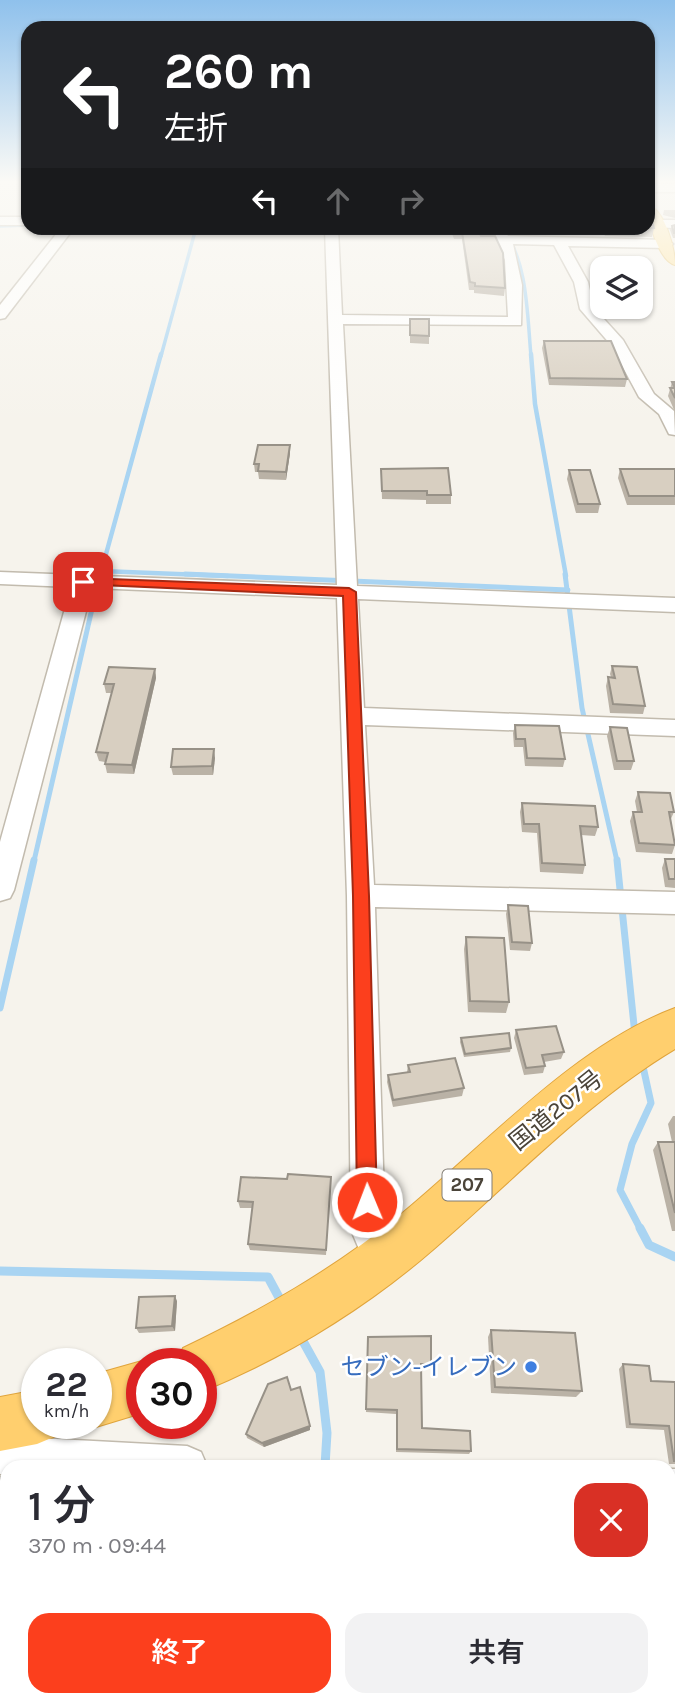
<!DOCTYPE html>
<html lang="ja">
<head>
<meta charset="utf-8">
<style>
	body { margin:0; font-family:Karla,"Noto Sans JP",sans-serif; background:#f2f2f3; color:#2b2b33; height:100vh; display:flex; flex-direction:column; font-size:26px; white-space:nowrap }
	* { box-sizing:border-box; margin:0 }
	p { font-size:23px; color:#7c7c81 }
	.icon { flex:none; width:38px; height:38px; fill:none; stroke:currentColor; stroke-width:2; stroke-linecap:round; stroke-linejoin:round }
	.map { position:relative; flex:1; overflow:hidden }
	.panel { position:absolute; left:0px; top:1460px; width:676px; height:247px; display:flex; flex-direction:column; background:#fff; border-radius:21px 21px 0 0; box-shadow:0 2px 5px #0004 }
	.panel>* { flex:none }
	.guide { position:absolute; left:21px; top:21px; width:634px; height:214px; border-radius:21px; box-shadow:0 2px 5px #0004; background:#202124; color:#fff; overflow:hidden }
	.buttons { position:absolute; left:590px; top:256px; display:grid; gap:14px }
	.buttons a { display:grid; place-items:center; width:63px; height:63px; border-radius:14px; background:#fff; box-shadow:0 2px 5px #0004; font-size:35px }
	.speed { position:absolute; left:21px; top:1348px; display:flex; gap:14px; font-size:35px; font-weight:700; text-align:center }
	.speed>* { display:grid; place-content:center; width:91px; height:91px; border-radius:50%; background:#fff; box-shadow:0 2px 5px #0004; line-height:1 }
	.speed small { font-size:18px; font-weight:400 }
	.speed .limit { border:10px solid #d22; background:#fff; color:#111 }
	.pin { position:absolute; display:grid; place-items:center; width:60px; height:60px; color:#fff; margin:-30px; border-radius:14px; box-shadow:0 4px 10px #0006 }
	.me { position:absolute; width:77px; margin:-38px; rotate:359deg; stroke-linejoin:round; filter:drop-shadow(0 0 5px #0008) }
	.turn { display:flex; align-items:center; gap:24px; height:147px; padding:0 28px; font-size:32px }
	.turn .icon { width:91px; height:91px; stroke-width:2.5 }
	.turn b { display:block; font-size:49px; line-height:60px }
	.lanes { display:flex; align-items:center; height:66px; padding:0 28px; background:#0003; justify-content:center; gap:35px; direction:ltr }
	.lanes .off { opacity:.35 }
	.round { display:grid; place-items:center; flex:none; width:74px; height:74px; border-radius:21px; background:#f2f2f3 }
	.overview { display:flex; align-items:center; justify-content:space-between; height:119px; padding:0 28px }
	h1 { font-size:42px; font-weight:600; line-height:52px }
	.action { display:flex; gap:14px; margin-top:auto; padding:14px 28px }
	.action a { flex:1; height:80px; border-radius:21px; background:#fc3f1d; color:#fff; font-size:28px; font-weight:600; line-height:80px; text-align:center }
	.action a+a { background:#f2f2f3; color:#2b2b33 }
	.map>svg:first-child { display:block }
	.lines { fill:none; stroke-linecap:round; stroke-linejoin:round }
	.stream-far4 { stroke:#a9d4f2; stroke-width:3.5 }
	.stream-far3 { stroke:#a9d4f2; stroke-width:4.5 }
	.stream-far2 { stroke:#a9d4f2; stroke-width:5 }
	.stream-far1 { stroke:#a9d4f2; stroke-width:7 }
	.stream { stroke:#a9d4f2; stroke-width:9 }
	.minor-casing { stroke:#c2bbae; stroke-width:3 }
	.major-casing { stroke:#e6c16a; stroke-width:2 }
	.highway-casing { stroke:#e0a43c; stroke-width:2 }
	.minor { fill:#fff; fill-rule:evenodd }
	.major { fill:#ffe39c; fill-rule:evenodd }
	.highway { fill:#ffcf6e; fill-rule:evenodd }
	.wall { fill:#bab2a6 }
	.shaded-wall { fill:#979187 }
	.building { fill:#d8cfc1; stroke:#979187; stroke-width:2 }
	.route { fill:#fc3f1d; stroke:#a42913; stroke-width:2 }
	.shop-dot { fill:#3f7fe0; stroke:#fff; stroke-width:2.5 }
	.labels { text-anchor:middle; dominant-baseline:central; stroke-width:5; stroke-linejoin:round; paint-order:stroke }
	.shield { fill:#fff; stroke:#817c74; stroke-width:2 }
	.shield-label { font-size:19px; font-weight:bold; fill:#4b4439 }
	.near-street-label { font-size:24px; fill:#4b4439; stroke:#fff }
	.near-shop-label { font-size:24px; fill:#366cbe; stroke:#fff; text-anchor:end }
</style>
</head>
<body>
<div class="map">
<svg width="675" height="1706" viewBox="0 0 675 1706">
	<rect width="100%" height="100%" fill="#f6f3ec"/>
	<g class="lines">
		<g class="stream-far4">
			<polyline points="0,226 28,225"/>
			<path d="M 503,228 C 528,264 527,313 531,356"/>
			<polyline points="161,356 196,228"/>
		</g>
		<g class="stream-far3">
			<polyline points="531,354 535,404 566,576"/>
			<polyline points="101,571 228,576"/>
			<polyline points="100,576 161,354"/>
		</g>
		<g class="stream-far2">
			<polyline points="185,574 568,590"/>
			<polyline points="565,574 582,708 617,861"/>
			<polyline points="34,861 100,574"/>
		</g>
		<g class="stream-far1">
			<polyline points="617,860 635,1035"/>
			<polyline points="0,1008 34,860"/>
			<polyline points="641,1230 620,1190 632,1144 651,1103 642,1062"/>
		</g>
		<g class="stream">
			<polyline points="640,1228 649,1245 675,1257"/>
			<polyline points="0,1271 268,1277 282,1303"/>
			<polyline points="299,1334 320,1372 327,1433 325,1466"/>
			<polyline points="310,1706 311,1699"/>
		</g>
		<g class="minor-casing">
			<g id="minor">
				<rect x="648" y="184" width="27" height="8"/>
				<rect x="0" y="217" width="28" height="8"/>
				<polygon points="655,220 675,220 675,228 650,227 650,221"/>
				<polygon points="61,228 74,228 5,318 0,319 0,305"/>
				<polygon points="325,228 338,228 342,315 508,317 505,260 490,228 502,228 508,236 666,240 673,244 666,248 568,246 588,282 594,308 623,340 654,394 674,411 675,435 669,434 659,414 639,397 611,345 580,309 574,282 554,245 513,244 522,285 521,325 343,324 357,586 675,598 675,612 358,599 364,708 675,720 675,736 365,725 374,885 675,892 675,914 375,907 385,1230 398,1261 393,1273 381,1278 369,1273 351,1230 347,896 337,598 92,588 14,890 10,898 0,901 0,842 71,587 0,584 0,572 337,585"/>
				<polygon points="0,1436 187,1446 201,1452 207,1466 7,1466 7,1475 0,1474"/>
				<rect x="668" y="1469" width="7" height="40"/>
				<polygon points="140,1699 184,1699 183,1706 139,1706"/>
				<rect x="327" y="1699" width="44" height="7"/>
			</g>
		</g>
		<g class="major-casing">
			<path id="major" d="M 648,205 C 665,210 675,249 675,265 C 659,261 647,220 648,205 Z"/>
		</g>
		<g class="highway-casing">
			<g id="highway">
				<path d="M 675,1008 L 675,1049 C 585,1103 514,1180 435,1248 C 366,1308 286,1357 201,1392 L 201,1363 L 176,1363 L 183,1348 C 260,1311 333,1270 400,1215 C 482,1148 575,1045 675,1008 Z"/>
				<polygon points="142,1361 148,1363 142,1363 142,1413 96,1427 85,1423 96,1423 96,1374"/>
				<polygon points="37,1390 37,1423 61,1423 56,1436 37,1444 0,1451 0,1397"/>
			</g>
		</g>
		<use href="#minor" class="minor"/>
		<use href="#major" class="major"/>
		<use href="#highway" class="highway"/>
	</g>
	<g class="wall">
		<polygon points="664,210 675,210 675,218 663,215"/>
		<polygon points="675,225 675,238 673,238 670,230 672,226"/>
		<polygon points="450,228 477,228 505,288 504,296 474,293 474,290 469,290 462,239 454,239"/>
		<polygon points="541,228 562,228 561,235 543,234"/>
		<polygon points="601,228 654,228 652,237 605,236"/>
		<polygon points="410,319 429,336 429,344 410,343"/>
		<polygon points="544,341 627,379 625,387 549,385 542,348"/>
		<polygon points="672,382 675,382 675,412 668,396"/>
		<polygon points="290,453 286,480 259,479 258,472 255,472 254,464"/>
		<polygon points="381,469 451,495 451,504 426,504 426,500 382,499"/>
		<polygon points="620,469 675,469 675,505 627,505 618,478"/>
		<polygon points="569,470 600,504 598,513 576,513 567,479"/>
		<polygon points="612,666 645,706 643,714 610,713 606,686 608,677 611,677 610,674"/>
		<polygon points="155,669 156,678 134,774 107,773 105,764 105,762 99,761 96,752 112,693 106,693 104,684"/>
		<polygon points="515,725 565,759 563,767 525,766 523,747 514,747 513,733"/>
		<polygon points="610,727 634,761 631,770 614,770 607,736"/>
		<polygon points="215,758 213,775 173,775 171,767"/>
		<polygon points="638,792 674,812 670,821 675,845 672,854 636,852 630,821 633,812 637,812 635,801"/>
		<polygon points="522,803 598,827 595,836 581,835 585,865 583,874 540,872 537,833 522,832 520,812"/>
		<polygon points="665,859 675,859 675,888 665,887 662,868"/>
		<polygon points="508,905 532,943 530,951 510,950 506,914"/>
		<polygon points="466,937 509,1002 506,1013 468,1012 464,949"/>
		<polygon points="516,1030 564,1052 561,1059 544,1062 545,1066 543,1073 524,1075 514,1038"/>
		<polygon points="461,1038 511,1048 510,1052 464,1057 460,1042"/>
		<polygon points="408,1065 464,1088 462,1096 393,1107 387,1082 388,1075 407,1072"/>
		<polygon points="673,1116 675,1116 675,1231 672,1231 653,1150 658,1142 672,1142 668,1124"/>
		<polygon points="331,1177 326,1255 250,1250 248,1244 252,1208 240,1208 238,1201 287,1179"/>
		<polygon points="177,1301 175,1331 139,1333 136,1328"/>
		<polygon points="491,1330 582,1391 576,1397 491,1393 488,1337"/>
		<polygon points="368,1337 431,1364 430,1368 421,1368 422,1428 471,1451 469,1454 396,1452 396,1414 366,1412"/>
		<polygon points="623,1364 651,1381 675,1382 675,1464 669,1464 664,1430 626,1428 619,1369"/>
		<polygon points="291,1390 310,1430 264,1447 247,1438 246,1434"/>
	</g>
	<g class="shaded-wall">
		<polygon points="290,445 290,453 286,480 286,472"/>
		<polygon points="155,669 156,678 134,774 132,765"/>
		<polygon points="214,749 215,758 213,775 212,766"/>
		<polygon points="175,1296 177,1301 175,1331 172,1326"/>
		<polygon points="310,1426 310,1430 264,1447 262,1443"/>
		<polygon points="116,1699 120,1699 118,1706 115,1706"/>
	</g>
	<g class="building">
		<polygon points="648,206 654,228 641,228 648,228"/>
		<polygon points="675,225 675,233 674,233 672,226"/>
		<polygon points="453,228 477,228 481,236 495,236 503,253 505,288 475,286 475,283 470,282 462,232 454,232"/>
		<polygon points="410,319 429,319 429,336 410,335"/>
		<polygon points="544,341 611,341 627,379 550,378"/>
		<polygon points="672,382 675,382 675,398 670,388 675,388"/>
		<polygon points="258,445 290,445 286,472 258,471 259,464 254,464"/>
		<polygon points="448,468 451,495 427,495 427,491 382,491 381,469"/>
		<polygon points="620,469 675,469 675,496 629,496"/>
		<polygon points="569,470 590,470 600,504 578,504"/>
		<polygon points="612,666 637,667 645,706 613,704 608,677 615,678"/>
		<polygon points="109,667 155,669 132,765 105,764 108,753 96,752 114,684 104,684"/>
		<polygon points="515,725 559,726 565,759 527,758 525,739 516,739"/>
		<polygon points="610,727 627,728 634,761 617,761"/>
		<polygon points="173,749 214,749 212,766 171,767"/>
		<polygon points="638,792 670,793 674,812 669,812 675,845 639,843 633,812 642,812"/>
		<polygon points="522,803 595,806 598,827 580,826 585,865 542,863 539,824 524,824"/>
		<polygon points="665,859 675,859 675,879 669,879"/>
		<polygon points="508,905 528,906 532,943 512,942"/>
		<polygon points="466,937 504,938 509,1002 470,1001"/>
		<polygon points="556,1026 564,1052 542,1055 545,1066 526,1068 516,1030"/>
		<polygon points="509,1033 511,1048 465,1054 461,1038"/>
		<polygon points="455,1058 464,1088 393,1100 388,1075 410,1072 408,1065"/>
		<polygon points="658,1142 675,1142 675,1213"/>
		<polygon points="288,1174 331,1177 326,1250 248,1244 253,1202 238,1201 241,1177 287,1179"/>
		<polygon points="175,1296 172,1326 136,1328 139,1297"/>
		<polygon points="491,1330 575,1333 582,1391 495,1387"/>
		<polygon points="431,1336 431,1364 421,1364 422,1428 470,1431 471,1451 397,1449 397,1410 366,1409 368,1337"/>
		<polygon points="623,1364 649,1366 651,1381 675,1382 675,1461 674,1461 669,1426 630,1424"/>
		<polygon points="287,1377 291,1390 300,1387 310,1426 262,1443 246,1434 268,1384"/>
		<polygon points="0,1477 7,1478 7,1532 5,1532 7,1527 0,1526"/>
		<polygon points="7,1644 7,1699 116,1699 115,1706 0,1706 0,1673"/>
		<polygon points="668,1654 675,1655 675,1695 668,1695"/>
		<polygon points="186,1699 252,1699 251,1706 185,1706"/>
	</g>
	<linearGradient id="sky" x2="0" y2="1"><stop stop-color="#8fc1ec"/><stop offset="0.43" stop-color="#fbfaf6"/><stop offset="1" stop-color="#fbfaf6" stop-opacity="0"/></linearGradient>
	<rect width="675" height="423" fill="url(#sky)"/>
	<polygon class="route" points="83,578 349,588 356,592 369,896 377,1202 374,1210 367,1213 360,1210 357,1202 353,896 343,596 79,584 79,579"/>
	<circle class="shop-dot" cx="531" cy="1367" r="7"/>
	<g class="labels">
		<rect class="shield" x="442.5" y="1169.5" width="49" height="31" rx="5"/>
		<g class="shield-label">
			<text x="467" y="1185">207</text>
		</g>
		<g class="near-street-label">
			<text transform="translate(556 1110) rotate(-39)">国道207号</text>
		</g>
		<g class="near-shop-label">
			<text x="517" y="1367">セブン-イレブン</text>
		</g>
	</g>
</svg>
<div class="buttons">
<a><svg class="icon" aria-label="layers" viewBox="0 0 24 24"><path d="M12 4l9 5-9 5-9-5zM3 14l9 5 9-5"/></svg></a>
</div>
<div class="speed"><div>22<small>km/h</small></div><div class="limit">30</div></div>
<div class="pin" style="left:83px;top:582px;background:#d93025"><svg class="icon" aria-label="arrive" viewBox="0 0 24 24"><path d="M6 21V4h12l-3 4 3 4H6"/></svg></div>
<svg class="me" style="left:367px;top:1202px" viewBox="-20 -20 40 40"><circle r="17" fill="#fc3f1d" stroke="#fff" stroke-width="3"/><path d="M0-11L8 9 0 5-8 9z" fill="#fff"/></svg>
<div class="guide">
<div class="turn"><svg class="icon" aria-label="left" viewBox="0 0 24 24"><path d="M17 20v-9H6M10 6l-5 5 5 5"/></svg><div><b>260 m</b>左折</div></div>
<div class="lanes"><svg class="icon" aria-label="left" viewBox="0 0 24 24"><path d="M17 20v-9H6M10 6l-5 5 5 5"/></svg><svg class="icon off" aria-label="ahead" viewBox="0 0 24 24"><path d="M12 20V5M6 11l6-6 6 6"/></svg><svg class="icon off" aria-label="right" viewBox="0 0 24 24"><path d="M7 20v-9h11M14 6l5 5-5 5"/></svg></div>
</div>
<section class="panel">
<div class="overview"><div><h1>1 分</h1><p>370 m · 09:44</p></div><a class="round" style="background:#d93025;color:#fff"><svg class="icon" aria-label="close" viewBox="0 0 24 24"><path d="M6 6l12 12M18 6L6 18"/></svg></a></div>
<div class="action"><a>終了</a><a>共有</a></div>
</section>
</div>
</body>
</html>
